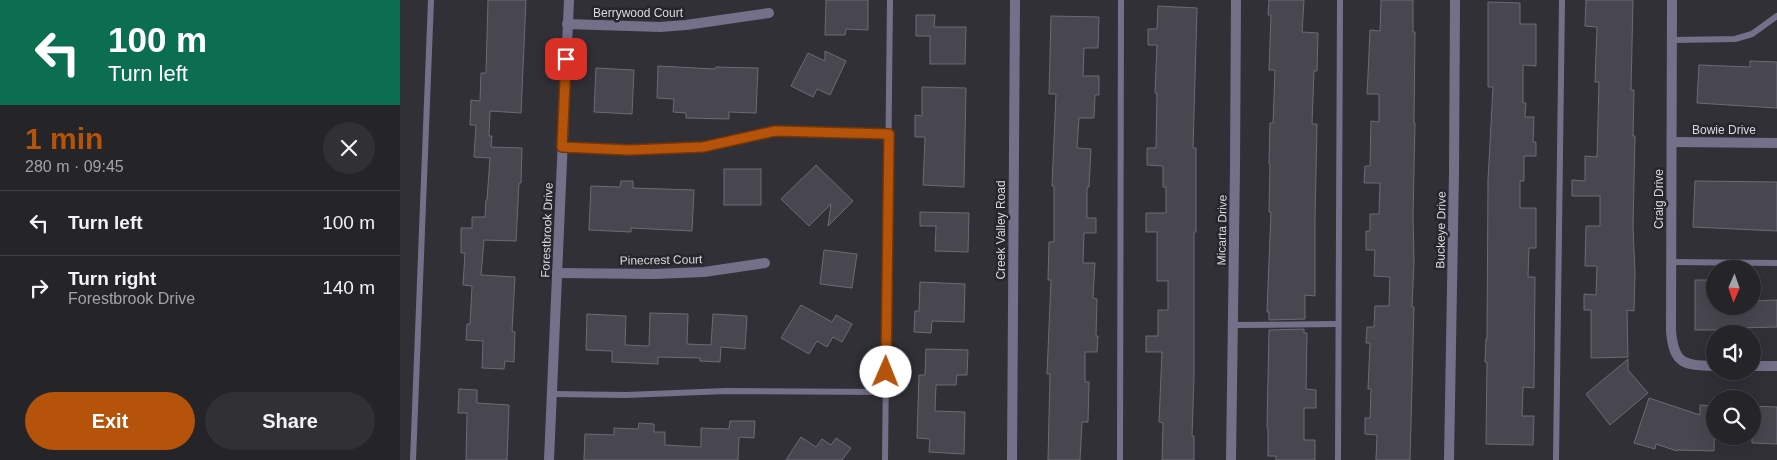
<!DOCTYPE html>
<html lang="en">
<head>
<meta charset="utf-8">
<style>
	body { margin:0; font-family:Arial,sans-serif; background:#313035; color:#f1f3f6; height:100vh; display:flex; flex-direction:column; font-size:19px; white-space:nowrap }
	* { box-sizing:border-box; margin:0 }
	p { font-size:16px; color:#a3a4a8 }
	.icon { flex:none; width:28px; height:28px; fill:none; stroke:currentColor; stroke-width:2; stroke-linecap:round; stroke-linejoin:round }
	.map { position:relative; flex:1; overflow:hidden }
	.sheet { display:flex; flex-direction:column; background:#252429; width:400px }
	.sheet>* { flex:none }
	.hud { background:#0b6e4f; color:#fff; overflow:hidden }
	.needle { width:32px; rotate:182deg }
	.buttons { position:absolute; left:1306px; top:260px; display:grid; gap:10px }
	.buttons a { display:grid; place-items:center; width:55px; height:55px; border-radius:50%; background:#252429; box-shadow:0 5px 20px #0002,0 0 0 1px #424146; font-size:25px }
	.pin { position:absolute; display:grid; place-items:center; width:42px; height:42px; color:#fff; margin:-21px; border-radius:10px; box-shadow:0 2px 8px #0006 }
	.me { position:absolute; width:55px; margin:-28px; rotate:1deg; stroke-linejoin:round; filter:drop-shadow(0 0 4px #0008) }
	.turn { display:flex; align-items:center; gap:18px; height:105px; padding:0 25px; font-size:22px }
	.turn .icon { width:65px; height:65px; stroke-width:2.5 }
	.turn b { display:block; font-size:35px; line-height:42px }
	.round { display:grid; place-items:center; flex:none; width:52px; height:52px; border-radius:26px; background:#313035 }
	.head { display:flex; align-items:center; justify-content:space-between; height:85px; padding:0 25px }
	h1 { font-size:30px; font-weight:700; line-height:38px; color:#b45309 }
	.button { display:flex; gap:10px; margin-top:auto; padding:10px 25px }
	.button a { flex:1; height:58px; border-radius:30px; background:#b45309; color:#fff; font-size:20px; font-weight:700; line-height:58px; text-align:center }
	.button a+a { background:#313035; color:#f1f3f6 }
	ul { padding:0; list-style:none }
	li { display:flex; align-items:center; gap:15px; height:65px; padding:0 25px; border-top:1px solid #424146 }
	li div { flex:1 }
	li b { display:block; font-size:19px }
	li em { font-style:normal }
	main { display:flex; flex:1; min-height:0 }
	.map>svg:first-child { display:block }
	.building { fill:#48464e; stroke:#6c6b74 }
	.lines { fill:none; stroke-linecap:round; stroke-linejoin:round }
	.service { stroke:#75708a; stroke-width:6 }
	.minor { stroke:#75708a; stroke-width:10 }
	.route-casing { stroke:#753606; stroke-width:12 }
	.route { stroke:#b45309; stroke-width:9 }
	.labels { text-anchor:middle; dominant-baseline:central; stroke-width:5; stroke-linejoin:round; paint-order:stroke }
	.street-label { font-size:12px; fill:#dad9de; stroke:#27262d }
</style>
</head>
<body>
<main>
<section class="sheet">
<div class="hud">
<div class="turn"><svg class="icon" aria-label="left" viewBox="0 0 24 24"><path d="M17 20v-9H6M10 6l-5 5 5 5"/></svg><div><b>100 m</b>Turn left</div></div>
</div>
<div class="head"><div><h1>1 min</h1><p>280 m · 09:45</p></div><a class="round"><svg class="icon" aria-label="close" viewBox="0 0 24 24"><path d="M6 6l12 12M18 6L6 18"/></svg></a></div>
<ul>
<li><svg class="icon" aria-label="left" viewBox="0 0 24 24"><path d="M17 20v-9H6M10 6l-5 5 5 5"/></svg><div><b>Turn left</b></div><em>100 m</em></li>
<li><svg class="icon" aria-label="right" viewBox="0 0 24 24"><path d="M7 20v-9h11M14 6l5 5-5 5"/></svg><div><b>Turn right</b><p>Forestbrook Drive</p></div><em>140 m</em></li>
</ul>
<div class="button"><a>Exit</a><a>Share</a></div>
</section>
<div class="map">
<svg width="1377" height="460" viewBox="0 0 1377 460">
	<rect width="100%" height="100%" fill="#313037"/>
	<g class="building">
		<polygon points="88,0 126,0 121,113 90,111 89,136 92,136 91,147 122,148 121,183 119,183 116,241 84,240 81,275 115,277 112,331 115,332 114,362 105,361 104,369 82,368 83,341 66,340 67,324 70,324 72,286 63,285 65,253 61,253 61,228 72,228 72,217 85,217 86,200 87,200 90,158 74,157 76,125 70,125 71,100 80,101 81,73 86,73"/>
		<polygon points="426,0 468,0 468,30 446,29 445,35 425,35"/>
		<polygon points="869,0 904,0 902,32 918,33 917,71 914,71 912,124 917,124 915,220 915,296 905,295 905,319 869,320 869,312 867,312 871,212 869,212 870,164 869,164 870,123 873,123 875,70 869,70 871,15 868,15"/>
		<polygon points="981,0 1013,0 1013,32 1015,32 1014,123 1015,123 1013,215 1014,261 1012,307 1014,307 1010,460 976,460 977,435 965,434 965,418 970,418 971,389 968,389 970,343 966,343 967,327 974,327 975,306 989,306 990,277 974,276 975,250 966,250 966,231 970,231 970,214 979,214 980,183 964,183 965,166 970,166 971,121 979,122 979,94 967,94 968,75 970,30 980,31"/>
		<polygon points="1186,0 1233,0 1231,90 1234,90 1233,136 1235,136 1233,227 1235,273 1234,311 1227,310 1228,357 1191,358 1191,310 1184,310 1184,294 1196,295 1197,266 1185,266 1186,226 1200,226 1200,196 1172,196 1172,180 1185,181 1185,156 1197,157 1199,82 1195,82 1197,27 1185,26"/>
		<polygon points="1088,2 1120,3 1120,24 1136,24 1136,66 1123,65 1123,103 1126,103 1125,117 1134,117 1133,142 1136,142 1136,156 1124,156 1124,181 1120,181 1120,208 1136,208 1136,248 1129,248 1128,277 1135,277 1134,388 1123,387 1122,416 1134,416 1133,445 1086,444 1087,362 1085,362 1086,339 1087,339 1088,180 1093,87 1088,87"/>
		<polygon points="758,6 797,8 793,148 796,148 796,232 794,232 794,376 792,436 794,436 794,460 762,460 763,423 759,422 762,352 746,352 746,336 758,336 758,310 768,310 768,281 757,281 757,232 746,232 746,213 766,213 766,187 763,187 763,166 747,165 747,148 756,148 757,93 755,93 757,45 748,45 748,29 757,29"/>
		<polygon points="516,15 535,15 534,27 566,27 565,64 530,64 530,36 516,36"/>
		<polygon points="651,16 699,17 698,48 684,48 683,76 699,76 699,95 695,95 694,118 679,118 677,148 691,149 689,187 687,187 687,218 696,218 696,233 684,233 683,263 695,263 693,298 697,299 696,336 698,336 697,352 685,352 685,382 689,382 688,422 682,422 680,460 648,460 650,374 647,374 651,280 648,280 649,242 654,242 654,186 652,186 656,94 649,94"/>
		<polygon points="425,51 446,61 430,95 417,89 413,97 391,86 408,53 425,61"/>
		<polygon points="1350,61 1377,62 1377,108 1297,103 1299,65 1350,67"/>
		<polygon points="258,66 315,69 316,67 358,68 356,113 329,112 329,119 286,118 286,113 273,112 274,99 257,98"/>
		<polygon points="196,68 234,70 232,114 194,112"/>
		<polygon points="522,87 566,88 564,187 523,185 525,137 515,137 515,115 522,116"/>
		<polygon points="416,165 453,201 428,226 431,204 409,226 381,199"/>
		<rect x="324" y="169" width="37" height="36"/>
		<polygon points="221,181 233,181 233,188 294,190 292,231 231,228 231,232 189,230 191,186 220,187"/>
		<polygon points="1295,181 1377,182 1377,231 1293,227"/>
		<polygon points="520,212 569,213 568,252 535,251 536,226 520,226"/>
		<polygon points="424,250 457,254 452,288 420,284"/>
		<polygon points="1295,280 1315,280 1315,306 1352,306 1352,301 1377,300 1377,327 1337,328 1337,330 1295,330"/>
		<polygon points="520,282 565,284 564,322 532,321 531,333 514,332 515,311 519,311"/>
		<polygon points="401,305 432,322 436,315 452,324 442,342 433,337 427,347 417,341 409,354 381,338"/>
		<polygon points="250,313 288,314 287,344 311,345 313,314 347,316 345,349 321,347 320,362 300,361 300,358 258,357 258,364 212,362 212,351 186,350 187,314 226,316 225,345 249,346"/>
		<polygon points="904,329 904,333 907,333 906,389 916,390 916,408 904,408 904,440 915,440 915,460 876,460 876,456 868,456 868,428 867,428 869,330"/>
		<polygon points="526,349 568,350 567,375 557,375 556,385 536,385 535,411 565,412 564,454 529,452 530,439 517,438 519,375 525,375"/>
		<polygon points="1228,359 1228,370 1248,393 1210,425 1186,394"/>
		<polygon points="59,389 77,390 77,403 109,405 107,460 66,460 67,413 58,413"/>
		<polygon points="1249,398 1300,415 1300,405 1315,406 1314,451 1277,450 1277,451 1256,444 1255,449 1234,443"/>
		<polygon points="1352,406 1377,407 1377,444 1352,443"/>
		<polygon points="330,421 355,421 354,438 339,437 338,460 184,460 185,434 214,435 214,428 238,429 239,423 254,424 254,432 265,432 265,445 301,447 301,428 329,429"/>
		<polygon points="401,437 416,447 422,439 431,445 436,438 451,448 442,460 386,460"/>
	</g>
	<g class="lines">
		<g class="service">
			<polyline points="1272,40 1335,39 1352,34 1377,16"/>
			<polyline points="162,147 229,150 303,147 375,131 489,134"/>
			<polyline points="1271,262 1377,263"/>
			<polyline points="833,325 938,324"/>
			<polyline points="152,394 226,395 326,391 486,392"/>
			<polyline points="13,460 31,0"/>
			<polyline points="485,460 490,0"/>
			<polyline points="720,460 721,0"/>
			<polyline points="938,460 940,0"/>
			<polyline points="1156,460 1162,0"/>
		</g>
		<g class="minor">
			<path d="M 1272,0 L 1271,331 C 1274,365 1284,365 1315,366"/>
			<polyline points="167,24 260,27 286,25 369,13"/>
			<polyline points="1272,142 1377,143"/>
			<polyline points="157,273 255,274 304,272 365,263"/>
			<polyline points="1352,366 1377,366"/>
			<polyline points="149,460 169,0"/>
			<polyline points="612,460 615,0"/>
			<polyline points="831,460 835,167 836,0"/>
			<polyline points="1049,460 1054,173 1055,0"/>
		</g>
	</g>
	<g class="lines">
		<g class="route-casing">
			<polyline id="route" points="166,59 162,147 229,150 303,147 375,131 489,134 486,372"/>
		</g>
		<use href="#route" class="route"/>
	</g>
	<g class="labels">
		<g class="street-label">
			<text x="238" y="13">Berrywood Court</text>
			<text x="1324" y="130">Bowie Drive</text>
			<text transform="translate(1259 199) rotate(-90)">Craig Drive</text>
			<text transform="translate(147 230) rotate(-88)">Forestbrook Drive</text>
			<text transform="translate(601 230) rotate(-90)">Creek Valley Road</text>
			<text transform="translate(822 230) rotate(-89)">Micarta Drive</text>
			<text transform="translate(1041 230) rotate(-89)">Buckeye Drive</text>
			<text transform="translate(261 260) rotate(-1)">Pinecrest Court</text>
		</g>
	</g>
</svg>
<div class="buttons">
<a><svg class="needle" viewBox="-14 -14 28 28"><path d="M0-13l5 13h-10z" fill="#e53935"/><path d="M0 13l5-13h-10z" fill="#a3a4a8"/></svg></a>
<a><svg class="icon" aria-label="sound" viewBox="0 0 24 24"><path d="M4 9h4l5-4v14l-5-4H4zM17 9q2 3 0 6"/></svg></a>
<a><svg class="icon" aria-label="search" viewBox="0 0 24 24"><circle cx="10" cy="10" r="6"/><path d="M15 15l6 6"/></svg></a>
</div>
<div class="pin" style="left:166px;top:59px;background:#d93025"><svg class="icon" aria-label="arrive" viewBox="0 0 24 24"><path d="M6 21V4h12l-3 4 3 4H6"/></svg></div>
<svg class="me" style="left:486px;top:372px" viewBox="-20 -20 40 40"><circle r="19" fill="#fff"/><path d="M0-13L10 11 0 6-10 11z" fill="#b45309"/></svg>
</div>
</main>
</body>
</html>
